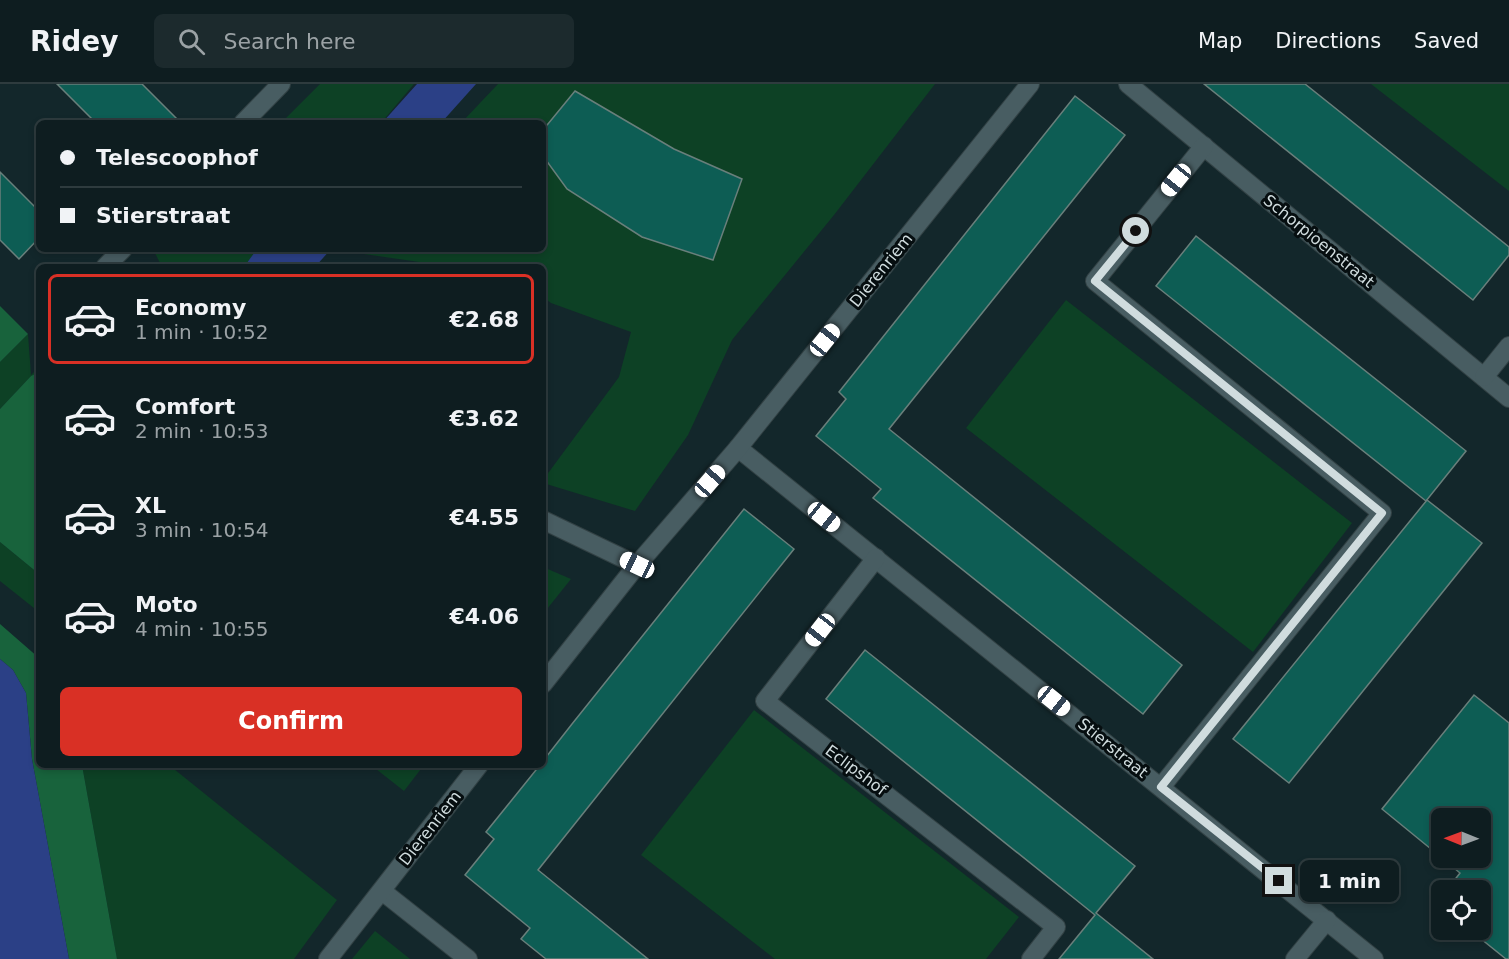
<!DOCTYPE html>
<html lang="en">
<head>
<meta charset="utf-8">
<style>
	:root { --surface:#0e1d20; --page:#1c2a2d; --text:#f1f3f6; --muted:#9ba2a5; --line:#2e3b3e; --accent:#d93025 }
	body { margin:0; font-family:"DejaVu Sans",sans-serif; background:var(--page); color:var(--text); height:100vh; display:flex; flex-direction:column; font-size:22px; white-space:nowrap }
	* { box-sizing:border-box; margin:0 }
	p { font-size:20px; color:var(--muted) }
	.icon { flex:none; width:33px; height:33px; fill:none; stroke:currentColor; stroke-width:2; stroke-linecap:round; stroke-linejoin:round }
	.map { position:relative; flex:1; overflow:hidden }
	.side { position:absolute; left:36px; top:180px; width:510px; height:504px; display:flex; flex-direction:column; background:var(--surface); border-radius:9px; box-shadow:0 3px 9px #0003,0 0 0 2px var(--line) }
	.side>* { flex:none }
	.top-card { position:absolute; left:36px; top:36px; width:510px; height:132px; border-radius:9px; box-shadow:0 3px 9px #0003,0 0 0 2px var(--line); display:grid; align-content:center; height:132px; padding:0 24px; background:var(--surface) }
	.needle { width:39px; rotate:271deg }
	.controls { position:absolute; left:1431px; top:724px; display:grid; gap:12px }
	.controls a { display:grid; place-items:center; width:60px; height:60px; border-radius:9px; background:var(--surface); box-shadow:0 3px 9px #0003,0 0 0 2px var(--line); font-size:30px }
	.end { position:absolute; width:27px; height:27px; margin:-14px; border:8px solid #d0dcde; background:#111; box-shadow:0 0 0 3px #111 }
	.from { border-radius:50% }
	.bubble { position:absolute; height:42px; border-radius:9px; background:var(--surface); box-shadow:0 3px 9px #0003,0 0 0 2px var(--line); font-size:20px; font-weight:700; line-height:42px; text-align:center }
	.car { position:absolute; width:18px; height:36px; margin:-18px -9px; border-radius:8px; box-shadow:0 0 4px 2px #0007; background:linear-gradient(#fff 24%,#345 0 40%,#fff 0 76%,#345 0 86%,#fff 0) }
	.top-card b { display:flex; align-items:center; gap:21px; height:57px; font-size:22px }
	.top-card b+b { border-top:2px solid var(--line) }
	.top-card i { width:15px; height:15px; background:var(--text) }
	ul { padding:10px 0 0; list-style:none }
	li { display:flex; align-items:center; gap:18px; height:90px; margin:0 12px 9px; padding:0 12px; border:3px solid transparent; border-radius:9px }
	li div { flex:1 }
	li b { display:block; font-size:22px }
	li em { font-style:normal; font-weight:700 }
	li.active { border-color:var(--accent) }
	li>.icon { width:54px; height:54px; stroke-width:1.5 }
	.button { display:flex; gap:12px; margin-top:auto; padding:12px 24px }
	.button a { flex:1; height:69px; border-radius:9px; background:var(--accent); color:#fff; font-size:24px; font-weight:700; line-height:69px; text-align:center }
	header { display:flex; align-items:center; gap:36px; box-sizing:border-box; height:84px; padding:0 30px; background:var(--surface); border-bottom:2px solid var(--line) }
	header strong { font-size:28px }
	nav { display:flex; gap:33px; margin-inline-start:auto; font-size:21px }
	.search { width:420px; height:54px; background:var(--page); display:flex; align-items:center; gap:15px; box-sizing:border-box; padding:0 21px; border-radius:9px; color:var(--muted); font-size:22px }
	.map>svg:first-child { display:block }
	.green { fill:#0d4125 }
	.forest { fill:#18633c }
	.water { fill:#2b4086 }
	.building { fill:#0d5d54; stroke:#697f7b; stroke-width:1.5 }
	.lines { fill:none; stroke-linecap:round; stroke-linejoin:round }
	.minor-casing { stroke:#324144; stroke-width:20 }
	.minor { stroke:#485d62; stroke-width:18 }
	.route { stroke:#d0dcde; stroke-width:8 }
	.labels { text-anchor:middle; dominant-baseline:central; stroke-width:6; stroke-linejoin:round; paint-order:stroke }
	.street-label { font-size:16px; fill:#d0dcde; stroke:#060e10 }
</style>
</head>
<body>
<header>
<strong>Ridey</strong>
<div class="search"><svg class="icon" aria-label="search" viewBox="0 0 24 24"><circle cx="10" cy="10" r="6"/><path d="M15 15l6 6"/></svg>Search here</div>
<nav><a>Map</a><a>Directions</a><a>Saved</a></nav>
</header>
<div class="map">
<svg width="1509" height="875" viewBox="0 0 1509 875">
	<rect width="100%" height="100%" fill="#13272b"/>
	<g class="green">
		<path d="M320,0h94l-33,39h-100z"/>
		<path d="M498,0h437l-101,131 -102,125 -44,95 -53,76 -92,-28v-3l76,-103 12,-45 -80,-29 -8,-6v-30h-89l-118,-17 207,-1v-126h-82z"/>
		<path d="M1371,0h138v107z"/>
		<path d="M153,165h105l-14,18h-82z"/>
		<path d="M1066,216l286,223 -99,129 -287,-224z"/>
		<path d="M28,250l3,41 8,-8v5l-8,4 -31,33v-47z"/>
		<path d="M0,458l39,32v38l-39,-31z"/>
		<path d="M543,483l28,12 -28,35z"/>
		<path d="M754,626l265,207 -33,42h-211l-134,-104z"/>
		<path d="M82,681h87l168,135 -43,59h-177z"/>
		<path d="M371,681h53l-20,26z"/>
		<path d="M375,847l35,28h-58z"/>
	</g>
	<g class="forest">
		<path d="M0,222l28,28 -28,28z"/>
		<path d="M39,288v202l-39,-32v-133l31,-33z"/>
		<path d="M0,540l39,34v107h43l35,194h-48l-37,-200 -6,-66 -13,-23 -13,-11z"/>
	</g>
	<g class="water">
		<path d="M417,0h59l-35,39h-59z"/>
		<path d="M257,165h74l-16,18h-71z"/>
		<path d="M0,575l13,11 13,23 6,66 37,200h-69z"/>
	</g>
	<g class="building">
		<path d="M57,0h85l39,39h-85z"/>
		<path d="M1204,0h101l204,163v8l-36,45z"/>
		<path d="M575,7l99,58 68,30 -29,81 -71,-23 -75,-48 -24,-33v-26z"/>
		<path d="M1075,12l50,39 -236,294 293,236 -39,49 -270,-216 8,-9 -65,-53 30,-37 -7,-7z"/>
		<path d="M0,88l39,39v27l-20,21 -19,-19z"/>
		<path d="M1196,152l270,215 -40,50 -270,-215z"/>
		<path d="M1427,416l55,43 -193,240 -56,-44z"/>
		<path d="M744,425l50,40 -256,321 110,89h-102l-25,-20 9,-11 -65,-53 29,-36 -8,-7 54,-67h3v-4l29,-37z"/>
		<path d="M865,566l270,216 -39,47 57,46h-94l36,-44 -269,-216z"/>
		<path d="M1474,611l35,28v236h-3l-36,-29h10v-39h-34l14,-18 -18,-15h38v-39h-38v39l-60,-49z"/>
	</g>
	<g class="lines">
		<defs>
			<g id="minor">
				<path d="M1128,0l381,314"/>
				<path d="M243,39l38,-39"/>
				<path d="M105,183l18,-18"/>
				<path d="M1484,293l25,-31"/>
				<path d="M738,364l636,511"/>
				<path d="M543,436l94,45"/>
				<path d="M876,474l-111,143 291,226 -25,32"/>
				<path d="M543,600l94,-119 101,-117 292,-364"/>
				<path d="M1161,703l221,-274 -287,-232 109,-135"/>
				<path d="M382,807l86,68"/>
				<path d="M328,875l151,-194"/>
				<path d="M1295,875l32,-39"/>
			</g>
		</defs>
		<use href="#minor" class="minor-casing"/>
		<use href="#minor" class="minor"/>
	</g>
	<g class="lines">
		<path class="route" d="M1136,147l-41,50 287,232 -221,274 118,94"/>
	</g>
	<g class="labels">
		<g class="street-label">
			<text transform="translate(1319 157) rotate(39)">Schorpioenstraat</text>
			<text transform="translate(881 186) rotate(-51)">Dierenriem</text>
			<text transform="translate(1113 664) rotate(39)">Stierstraat</text>
			<text transform="translate(856 686) rotate(37)">Eclipshof</text>
			<text transform="translate(430 744) rotate(-52)">Dierenriem</text>
		</g>
	</g>
</svg>
<div class="controls">
<a><svg class="needle" viewBox="-14 -14 28 28"><path d="M0-13l5 13h-10z" fill="#e53935"/><path d="M0 13l5-13h-10z" fill="#9ba2a5"/></svg></a>
<a><svg class="icon" aria-label="locate" viewBox="0 0 24 24"><circle cx="12" cy="12" r="6"/><path d="M12 2v4M12 18v4M2 12h4M18 12h4"/></svg></a>
</div>
<i class="end from" style="left:1136px;top:147px"></i>
<i class="end" style="left:1279px;top:797px"></i>
<div class="bubble" style="left:1300px;top:776px;width:99px">1 min</div>
<i class="car" style="left:1176px;top:96px;rotate:219deg"></i>
<i class="car" style="left:825px;top:256px;rotate:39deg"></i>
<i class="car" style="left:710px;top:397px;rotate:41deg"></i>
<i class="car" style="left:824px;top:433px;rotate:129deg"></i>
<i class="car" style="left:637px;top:481px;rotate:295deg"></i>
<i class="car" style="left:820px;top:546px;rotate:218deg"></i>
<i class="car" style="left:1054px;top:617px;rotate:129deg"></i>
<div class="top-card">
<b><i class="from"></i>Telescoophof</b>
<b><i></i>Stierstraat</b>
</div>
<section class="side">
<ul>
<li class="active"><svg class="icon" aria-label="car" viewBox="0 0 24 24"><path d="M5 17H2v-5l4-1 3-4h7l3 4 3 1v5h-3M9 17h6M6 11h13"/><circle cx="7" cy="17" r="2"/><circle cx="17" cy="17" r="2"/></svg><div><b>Economy</b><p>1 min · 10:52</p></div><em>€2.68</em></li>
<li><svg class="icon" aria-label="car" viewBox="0 0 24 24"><path d="M5 17H2v-5l4-1 3-4h7l3 4 3 1v5h-3M9 17h6M6 11h13"/><circle cx="7" cy="17" r="2"/><circle cx="17" cy="17" r="2"/></svg><div><b>Comfort</b><p>2 min · 10:53</p></div><em>€3.62</em></li>
<li><svg class="icon" aria-label="car" viewBox="0 0 24 24"><path d="M5 17H2v-5l4-1 3-4h7l3 4 3 1v5h-3M9 17h6M6 11h13"/><circle cx="7" cy="17" r="2"/><circle cx="17" cy="17" r="2"/></svg><div><b>XL</b><p>3 min · 10:54</p></div><em>€4.55</em></li>
<li><svg class="icon" aria-label="car" viewBox="0 0 24 24"><path d="M5 17H2v-5l4-1 3-4h7l3 4 3 1v5h-3M9 17h6M6 11h13"/><circle cx="7" cy="17" r="2"/><circle cx="17" cy="17" r="2"/></svg><div><b>Moto</b><p>4 min · 10:55</p></div><em>€4.06</em></li>
</ul>
<div class="button"><a>Confirm</a></div>
</section>
</div>
</body>
</html>
